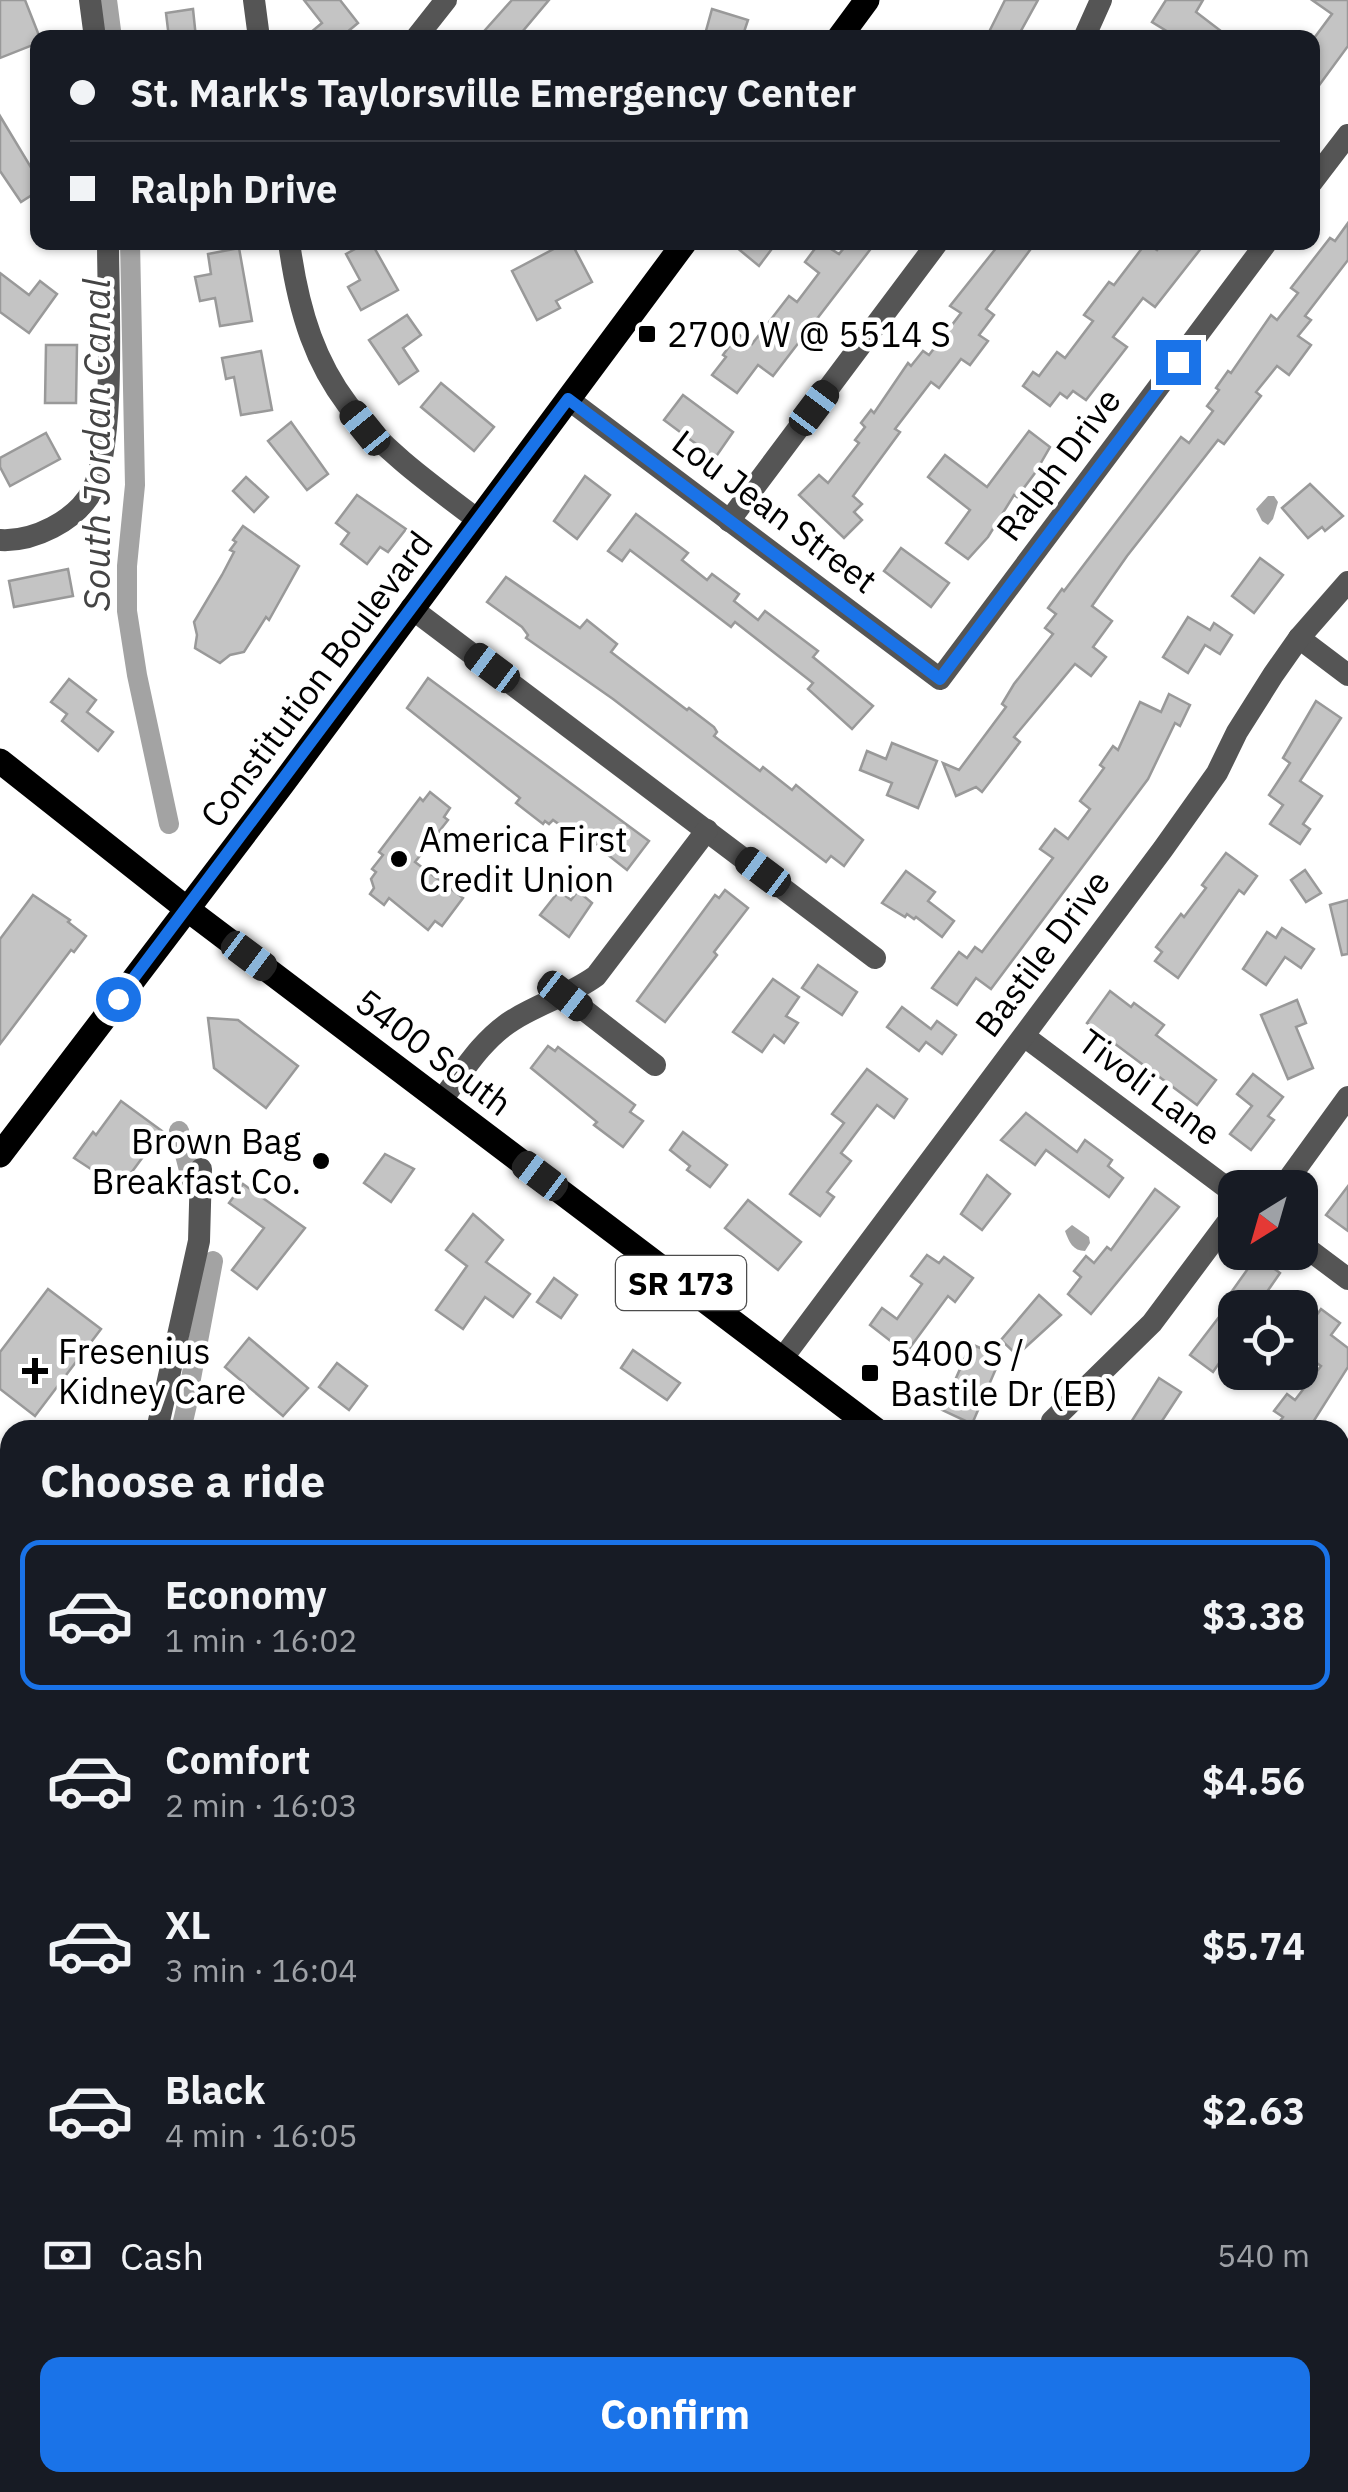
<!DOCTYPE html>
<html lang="en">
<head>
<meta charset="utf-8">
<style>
	:root { --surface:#171b24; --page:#242831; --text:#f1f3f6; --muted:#9ea1a6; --line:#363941; --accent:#1a73e8 }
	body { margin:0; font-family:"IBM Plex Sans",sans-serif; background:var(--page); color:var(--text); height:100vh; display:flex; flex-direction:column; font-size:38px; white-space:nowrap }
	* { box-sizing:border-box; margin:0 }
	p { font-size:32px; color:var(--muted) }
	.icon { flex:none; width:55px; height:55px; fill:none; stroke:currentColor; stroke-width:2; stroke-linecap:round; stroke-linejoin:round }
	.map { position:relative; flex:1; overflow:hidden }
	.side { position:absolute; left:0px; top:1420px; width:1350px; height:1072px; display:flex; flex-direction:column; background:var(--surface); border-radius:30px 30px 0 0; box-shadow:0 2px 8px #0004 }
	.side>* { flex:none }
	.guide { position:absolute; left:30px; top:30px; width:1290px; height:220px; border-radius:20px; box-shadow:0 2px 8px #0004; display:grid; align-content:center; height:220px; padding:0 40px; background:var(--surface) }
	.needle { width:65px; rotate:217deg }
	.controls { position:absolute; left:1218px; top:1170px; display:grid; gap:20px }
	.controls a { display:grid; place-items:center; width:100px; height:100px; border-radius:20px; background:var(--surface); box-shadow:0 2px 8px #0004; font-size:50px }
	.end { position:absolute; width:45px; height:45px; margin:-22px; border:12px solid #1a73e8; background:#fff; box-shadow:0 0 0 5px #fff }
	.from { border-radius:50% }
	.car { position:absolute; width:30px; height:60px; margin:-30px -15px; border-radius:12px; box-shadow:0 0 8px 2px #0007; background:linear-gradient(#222 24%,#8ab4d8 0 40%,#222 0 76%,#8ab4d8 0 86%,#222 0) }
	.guide b { display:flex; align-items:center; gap:35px; height:95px; font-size:38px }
	.guide b+b { border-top:2px solid var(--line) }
	.guide i { width:25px; height:25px; background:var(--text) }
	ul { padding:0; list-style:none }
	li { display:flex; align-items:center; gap:30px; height:150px; margin:0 20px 15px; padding:0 20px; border:5px solid transparent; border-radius:20px }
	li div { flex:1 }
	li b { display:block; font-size:38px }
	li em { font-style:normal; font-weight:700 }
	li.on { border-color:var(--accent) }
	li>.icon { width:90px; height:90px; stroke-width:1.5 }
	h2 { padding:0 40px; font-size:45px; line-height:120px }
	.pay { display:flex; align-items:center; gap:25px; height:110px; padding:0 40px; font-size:38px }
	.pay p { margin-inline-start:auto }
	.cta { display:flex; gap:20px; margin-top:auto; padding:20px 40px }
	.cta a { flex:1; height:115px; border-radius:20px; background:var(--accent); color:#fff; font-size:40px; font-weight:700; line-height:115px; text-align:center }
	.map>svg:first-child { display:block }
	.green { fill:#dcdcdc }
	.water { fill:#a3a3a3 }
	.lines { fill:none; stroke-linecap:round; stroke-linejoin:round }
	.canal { stroke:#a3a3a3; stroke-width:20 }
	.building { fill:#c4c4c4; stroke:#999; stroke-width:2.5 }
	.minor { stroke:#555; stroke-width:22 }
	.major { stroke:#000; stroke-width:25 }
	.route { stroke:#1a73e8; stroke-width:12 }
	.poi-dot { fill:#000; stroke:#fff; stroke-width:4 }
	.labels { text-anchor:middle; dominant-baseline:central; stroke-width:9; stroke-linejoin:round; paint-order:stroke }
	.shield { fill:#fff; stroke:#4c4c4c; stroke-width:2.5 }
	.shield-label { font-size:32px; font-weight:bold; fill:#000 }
	.poi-label { font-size:35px; fill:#000; stroke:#fff; text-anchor:start }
	.street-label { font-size:35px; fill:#000; stroke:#fff }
	.water-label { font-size:38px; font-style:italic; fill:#444; stroke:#fff }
</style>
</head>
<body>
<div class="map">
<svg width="1348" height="2492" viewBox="0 0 1348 2492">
	<rect width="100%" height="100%" fill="#fff"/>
	<path class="green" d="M0,2275l10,3v204l57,1 -1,9h-66z"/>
	<g class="water">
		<path d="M1268,496h6l4,6 -5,17 -5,6 -6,-4 -6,-12z"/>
		<path d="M1072,1225l17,12 1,6 -5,8c-12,0 -16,-9 -20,-20z"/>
	</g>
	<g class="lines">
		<g class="canal">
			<path d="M107,0l5,38"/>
			<path d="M130,242l5,243 -8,81v45l10,64 32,149"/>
			<path d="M179,1131l13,51"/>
			<path d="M190,1384l23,-123"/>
			<path d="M181,1430l7,-30"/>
			<path d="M109,2482v10"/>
		</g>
	</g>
	<g class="building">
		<path d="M0,0h25l13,33v10l-38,15z"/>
		<path d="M304,0h36l18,23 -18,15h-36l18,-15z"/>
		<path d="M512,0h37l-32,38h-39z"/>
		<path d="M1005,0h33l-21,38h-31z"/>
		<path d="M1166,0h37l-7,12 34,26h-52l-26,-16z"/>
		<path d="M1312,0h36v46l-36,49v-54l20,-27z"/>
		<path d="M193,9l3,29h-27l-3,-25z"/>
		<path d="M712,9l36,11 -6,18h-38z"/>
		<path d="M0,116l38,63v12l-17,11 -21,-31z"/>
		<path d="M1348,223v37l-43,56 6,4 -13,16 13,9 -22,30 -12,-9 -21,26 5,4 -37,48 -6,-4 -91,116 -35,50 20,15 -19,26 13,10 -15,19 -16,-12 -61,73 6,5 -38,50 -6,-5 -20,9 -13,-33 16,7 47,-63 -4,-3 12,-20 39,-50 -8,-6 11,-14 -8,-6 14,-19 2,2 117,-154 8,6 24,-32 -6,-5 12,-16 -3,-2 12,-17 3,2 40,-58 6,5 21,-27 -7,-5 39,-50 5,3z"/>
		<path d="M368,242h3l27,48 -37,20 -13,-23 12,-7 -14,-26z"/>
		<path d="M567,242h4l21,40 -36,19 4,7 -23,12 -25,-49z"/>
		<path d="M730,242h47l-18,24z"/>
		<path d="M820,242l19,12 10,-12h27l-103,134 -15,-11 -21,28 -25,-18 14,-18 -3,-2 15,-21 14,10 37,-48 8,6 22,-29 -14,-11z"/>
		<path d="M1001,242h35l-50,67 8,6 -15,20 9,6 -18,24 -9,-6 -22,29 -8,-6 -36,47 5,3 -47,64 9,8 -8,8 8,8 -18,18 -45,-43 20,-20 9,8 31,-40 -4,-3 10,-13 -4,-4 10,-13 3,3 34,-50 3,3 12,-15 6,4 32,-42 -11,-7z"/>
		<path d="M1163,242h43l-51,65 -12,-9 -30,39 14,10 -41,53 -13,-9 -6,7 -7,-5 -10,13 -27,-20 10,-14 6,4 18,-24 8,6 28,-37 -9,-6 25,-33 5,3 32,-42 11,7z"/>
		<path d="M239,248l13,73 -32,5 -5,-28 -15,3 -5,-24 16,-3 -3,-20z"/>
		<path d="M0,273l29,22 11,-14 17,13 -28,39 -29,-21z"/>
		<path d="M407,315l14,20 -18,13 15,23 -19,13 -30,-44z"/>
		<path d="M46,345h31l-1,58h-31z"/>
		<path d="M261,351l11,59 -31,5 -7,-38 -8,2 -4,-21z"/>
		<path d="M441,383l53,44 -20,24 -53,-44z"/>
		<path d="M683,395l50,37 -18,26 -51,-38z"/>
		<path d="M291,422l37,52 -21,16 -39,-49z"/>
		<path d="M1029,431l21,16 -15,26 -18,24 -3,-2 -26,42 -20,22 -22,-16 24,-33 -42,-33 17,-22 42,32z"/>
		<path d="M46,433l14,26 -50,27 -10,-19v-9z"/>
		<path d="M585,476l25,19 -33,44 -23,-18z"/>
		<path d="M246,477l22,20 -14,15 -21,-21z"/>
		<path d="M1310,484l33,32 -18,15 -3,-4 -14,11 -26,-30z"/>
		<path d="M357,495l49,34 -18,23 -8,-5 -13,17 -26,-20 8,-11 -13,-10z"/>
		<path d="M636,514l52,39 -6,7 25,20 5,-6 27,20 -5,7 24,19 7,-9 53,40 -5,6 60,49 -21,23 -44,-40 5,-6 -78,-61 -4,5 -101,-77 -8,11 -14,-10z"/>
		<path d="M243,526l56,40 -30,54 -3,-3 -22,35 -14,3 -10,8 -25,-15 2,-13 -3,-13 28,-47 12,-23 -4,-2 6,-8 -3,-2z"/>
		<path d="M901,548l48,35 -18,24 -47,-36z"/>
		<path d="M1260,558l23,17 -29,38 -22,-17z"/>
		<path d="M68,569l5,27 -59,11 -5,-26z"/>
		<path d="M506,577l74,51 7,-8 30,24 -6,8 76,58 2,-2 25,19 3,5 -3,4 46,35 3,-4 29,23 4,-5 67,55 -19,26 -13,-10 -5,6 -213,-163 -87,-61 2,-3 -6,-8 -35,-25z"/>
		<path d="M1188,617l22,13 4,-7 18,12 -12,19 -15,-9 -17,28 -25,-16z"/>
		<path d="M428,678l221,163 -22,29 -34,-27 -7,1 -33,-24 -4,4 -4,-3 -2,3 -27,-21 4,-5 -113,-90z"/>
		<path d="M69,679l27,21 -9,12 26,20 -15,19 -36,-30 5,-7 -16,-12z"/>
		<path d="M1169,694l21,11 -10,21 -5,-3 -27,56 -157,210 -15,-11 -19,27 -25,-17 27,-36 8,6 8,-11 7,5 71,-94 -13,-9 15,-20 13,10 22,-30 -10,-8 24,-33 -4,-3 13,-19 5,4 22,-48 21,10z"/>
		<path d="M1316,701l25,17 -41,63 22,15 -19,28 7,5 -10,15 -30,-20 13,-19 -14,-10 21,-32 -7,-5z"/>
		<path d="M892,743l45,18 -19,47 -31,-13 5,-12 -32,-13 7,-19 19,8z"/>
		<path d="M430,792l20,16 -6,9 4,3 -33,42 48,36 -21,28 -7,-5 -7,9 -39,-32 -5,7 -14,-11 4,-6 -3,-9 5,-7 -4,-3 11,-14 -4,-3 41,-54 3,3z"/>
		<path d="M1226,853l31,23 -13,18 -5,-4 -61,88 -23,-17 7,-9 -6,-5 25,-33 3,3 22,-29 -4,-3z"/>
		<path d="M1305,870l16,23 -15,9 -15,-22z"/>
		<path d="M906,871l29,21 -7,9 26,20 -12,16 -26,-20 -2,2 -7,-5 -2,3 -23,-14z"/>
		<path d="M725,890l23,18 -34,44 3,3 -52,67 -28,-21 78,-106 4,3z"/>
		<path d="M559,891l12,9 7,-9 14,12 -23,34 -29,-22z"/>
		<path d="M33,895l37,25 -2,2 18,14 -12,16 -3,-2 -71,94v-105z"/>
		<path d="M1348,900v54l-6,1 -12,-50z"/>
		<path d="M1282,928l32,21 -13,19 -16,-11 -19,28 -23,-16 24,-37 9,6z"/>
		<path d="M818,965l39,27 -15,23 -40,-27z"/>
		<path d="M773,979l26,18 -13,19 12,7 -14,20 -10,-8 -12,17 -29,-20z"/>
		<path d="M1110,991l21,16 3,-4 30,22 -8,10 60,45 -19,25 -110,-82z"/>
		<path d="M1297,1000l9,23 -10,4 17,41 -25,11 -27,-64z"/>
		<path d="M902,1007l29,22 6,-8 19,14 -14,19 -16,-12 -7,9 -32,-24z"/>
		<path d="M208,1018l30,2 60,46 -32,42 -52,-40z"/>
		<path d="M548,1046l7,5 3,-4 77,58 -5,7 13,9 -20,26 -29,-22 3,-3 -66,-54z"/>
		<path d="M867,1069l40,30 -13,19 -17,-13 -36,48 10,8 -24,31 7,5 -14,19 -30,-22 54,-71 -12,-9z"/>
		<path d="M1253,1074l30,23 -15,19 6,4 -23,30 -21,-16 22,-28 -15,-12z"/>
		<path d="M121,1101l41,30 -42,57 -46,-30 19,-26 3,3z"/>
		<path d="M1026,1113l51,39 8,-12 27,20 -4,6 15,12 -14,19 -63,-47 -11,15 -34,-25z"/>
		<path d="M683,1132l44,33 -17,22 -23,-17 3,-4 -20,-16z"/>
		<path d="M385,1154l29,15 -23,33 -27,-19z"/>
		<path d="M987,1175l23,19 -28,36 -21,-16z"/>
		<path d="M243,1184l62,44 -48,61 -25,-19 32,-42 -35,-25z"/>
		<path d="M1348,1186v45l-22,-16z"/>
		<path d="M1155,1189l24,18 -88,107 -23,-20 13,-17 -7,-6 12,-15 8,7 13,-16 4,3z"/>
		<path d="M748,1200l53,42 -23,28 -53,-42z"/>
		<path d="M473,1214l30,26 -17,22 44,32 -17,23 -28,-20 -22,32 -27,-19 31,-44 -21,-16z"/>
		<path d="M927,1255l12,8 5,-6 29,21 -18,24 -7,-6 -42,57 -36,-28 12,-17 15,11 25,-35 -11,-8z"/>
		<path d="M1257,1256l23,17 -18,26 11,9h-38v32l-22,32 -23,-17 39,-51 -4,-3z"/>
		<path d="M554,1278l23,17 -16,23 -24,-16z"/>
		<path d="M48,1289l53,40 -66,87 -35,-27v-37z"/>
		<path d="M1039,1295l22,20 -44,40 -16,-15z"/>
		<path d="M1321,1309l19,14 -9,12 17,13v19l-40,63h-35l10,-13 -9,-6 13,-17 8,6 26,-34 -17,-12 7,-8 -11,-8z"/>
		<path d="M249,1338l59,50 -25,28 -58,-49z"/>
		<path d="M971,1344l30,13 -29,67 -30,-14z"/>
		<path d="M633,1350l47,33 -13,17 -46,-32z"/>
		<path d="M337,1363l30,23 -18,24 -30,-23z"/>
		<path d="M1159,1378l22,14 -25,38h-30z"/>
	</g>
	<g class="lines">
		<g class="minor">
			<path d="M90,0l5,38"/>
			<path d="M254,0l5,38"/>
			<path d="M416,38l30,-38"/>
			<path d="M1084,38l17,-38"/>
			<path d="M1312,182l36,-47"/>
			<path d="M289,242c20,150 74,192 189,278"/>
			<path d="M568,399l372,280 327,-437"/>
			<path d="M729,521l209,-279"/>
			<path d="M0,540c33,2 76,-19 92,-49 24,-47 16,-191 16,-249"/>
			<path d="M411,608l464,350"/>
			<path d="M1299,638l49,37"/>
			<path d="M565,995l90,70"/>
			<path d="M1024,1036l211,158"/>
			<path d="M441,1101c21,-28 41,-62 72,-81 27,-17 57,-25 83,-44l111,-146"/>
			<path d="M1282,1188l66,-91"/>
			<path d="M1300,1243l48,36"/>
			<path d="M782,1359l381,-510 54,-76 20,-41 36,-57 26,-37 49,-56"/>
			<path d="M1052,1421l100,-98 83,-111"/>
			<path d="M157,1430l42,-189 2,-72"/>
			<path d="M1340,1471l8,-11"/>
			<path d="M1340,1880l8,-11"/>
			<path d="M0,2255l10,5"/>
			<path d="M1340,2323l8,-11"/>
			<path d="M1340,2424l8,6"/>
			<path d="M619,2482l2,10"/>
			<path d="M1038,2482l13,10"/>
			<path d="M80,2492v-10"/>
			<path d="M927,2492l7,-10"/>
			<path d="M1213,2492l7,-10"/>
		</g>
		<g class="major">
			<path d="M839,38l28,-38"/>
			<path d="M0,761l187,148 689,521"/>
			<path d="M0,1155l281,-369 404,-544"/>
			<path d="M1340,1779l8,6"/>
		</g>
	</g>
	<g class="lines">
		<path class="route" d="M118,999l450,-600 372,280 238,-317"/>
	</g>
	<g class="poi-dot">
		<rect x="637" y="324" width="20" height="20" rx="5"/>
		<circle cx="399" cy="859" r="10"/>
		<circle cx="321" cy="1161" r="10"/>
		<path d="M30 1356h10v10h10v10h-10v10h-10v-10h-10v-10h10z"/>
		<rect x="860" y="1363" width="20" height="20" rx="5"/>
	</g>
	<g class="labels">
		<rect class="shield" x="616" y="1256" width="130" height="54" rx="8"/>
		<g class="shield-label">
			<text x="681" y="1283">SR 173</text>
		</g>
		<g class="poi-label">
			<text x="667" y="334">2700 W @ 5514 S</text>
			<text x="419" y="839">America First<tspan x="419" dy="40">Credit Union</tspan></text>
			<text x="301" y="1141" text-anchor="end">Brown Bag<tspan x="301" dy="40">Breakfast Co.</tspan></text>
			<text x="58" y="1351">Fresenius<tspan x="58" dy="40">Kidney Care</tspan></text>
			<text x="890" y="1353">5400 S /<tspan x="890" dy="40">Bastile Dr (EB)</tspan></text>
		</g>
		<g class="street-label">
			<text transform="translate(1058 464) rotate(-53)">Ralph Drive</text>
			<text transform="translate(775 511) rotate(37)">Lou Jean Street</text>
			<text transform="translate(316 679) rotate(-53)">Constitution Boulevard</text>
			<text transform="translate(1042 953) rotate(-53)">Bastile Drive</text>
			<text transform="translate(434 1052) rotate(37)">5400 South</text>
			<text transform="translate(1150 1087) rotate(37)">Tivoli Lane</text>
		</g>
		<g class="water-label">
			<text transform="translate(95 445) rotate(-90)">South Jordan Canal</text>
		</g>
	</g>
</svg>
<div class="controls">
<a><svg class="needle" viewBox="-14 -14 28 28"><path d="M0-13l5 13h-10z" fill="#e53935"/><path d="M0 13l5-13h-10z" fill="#9ea1a6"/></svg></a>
<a><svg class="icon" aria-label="locate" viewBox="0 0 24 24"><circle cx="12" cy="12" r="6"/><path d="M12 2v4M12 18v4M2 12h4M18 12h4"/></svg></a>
</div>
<i class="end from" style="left:118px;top:999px"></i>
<i class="end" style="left:1178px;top:362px"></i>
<i class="car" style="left:814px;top:408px;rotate:37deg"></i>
<i class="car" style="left:365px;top:428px;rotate:321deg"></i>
<i class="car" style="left:492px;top:668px;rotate:307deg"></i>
<i class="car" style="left:763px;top:872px;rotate:307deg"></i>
<i class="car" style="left:249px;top:956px;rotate:127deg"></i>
<i class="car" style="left:565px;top:996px;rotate:128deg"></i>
<i class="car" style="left:540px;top:1176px;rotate:307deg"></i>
<div class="guide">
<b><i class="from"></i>St. Mark's Taylorsville Emergency Center</b>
<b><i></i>Ralph Drive</b>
</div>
<section class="side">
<h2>Choose a ride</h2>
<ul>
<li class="on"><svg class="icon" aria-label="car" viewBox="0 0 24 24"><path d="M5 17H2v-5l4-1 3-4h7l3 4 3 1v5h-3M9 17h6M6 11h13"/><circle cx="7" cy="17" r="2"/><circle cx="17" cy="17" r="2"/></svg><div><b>Economy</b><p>1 min · 16:02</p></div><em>$3.38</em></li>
<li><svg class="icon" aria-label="car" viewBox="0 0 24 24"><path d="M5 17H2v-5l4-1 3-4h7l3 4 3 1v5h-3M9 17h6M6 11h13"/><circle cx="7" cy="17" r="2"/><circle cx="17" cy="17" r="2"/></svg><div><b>Comfort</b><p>2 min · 16:03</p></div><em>$4.56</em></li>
<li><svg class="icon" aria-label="car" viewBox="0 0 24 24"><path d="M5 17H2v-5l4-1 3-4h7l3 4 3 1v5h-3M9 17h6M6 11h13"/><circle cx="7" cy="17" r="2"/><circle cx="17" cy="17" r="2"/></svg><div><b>XL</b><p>3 min · 16:04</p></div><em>$5.74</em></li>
<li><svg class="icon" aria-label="car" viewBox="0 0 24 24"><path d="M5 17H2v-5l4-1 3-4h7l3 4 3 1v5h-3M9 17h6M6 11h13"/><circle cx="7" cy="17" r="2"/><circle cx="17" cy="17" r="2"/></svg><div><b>Black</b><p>4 min · 16:05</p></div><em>$2.63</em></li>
</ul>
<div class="pay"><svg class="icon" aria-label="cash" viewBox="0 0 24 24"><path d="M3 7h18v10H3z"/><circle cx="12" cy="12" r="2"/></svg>Cash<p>540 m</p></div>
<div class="cta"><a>Confirm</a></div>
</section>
</div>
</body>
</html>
